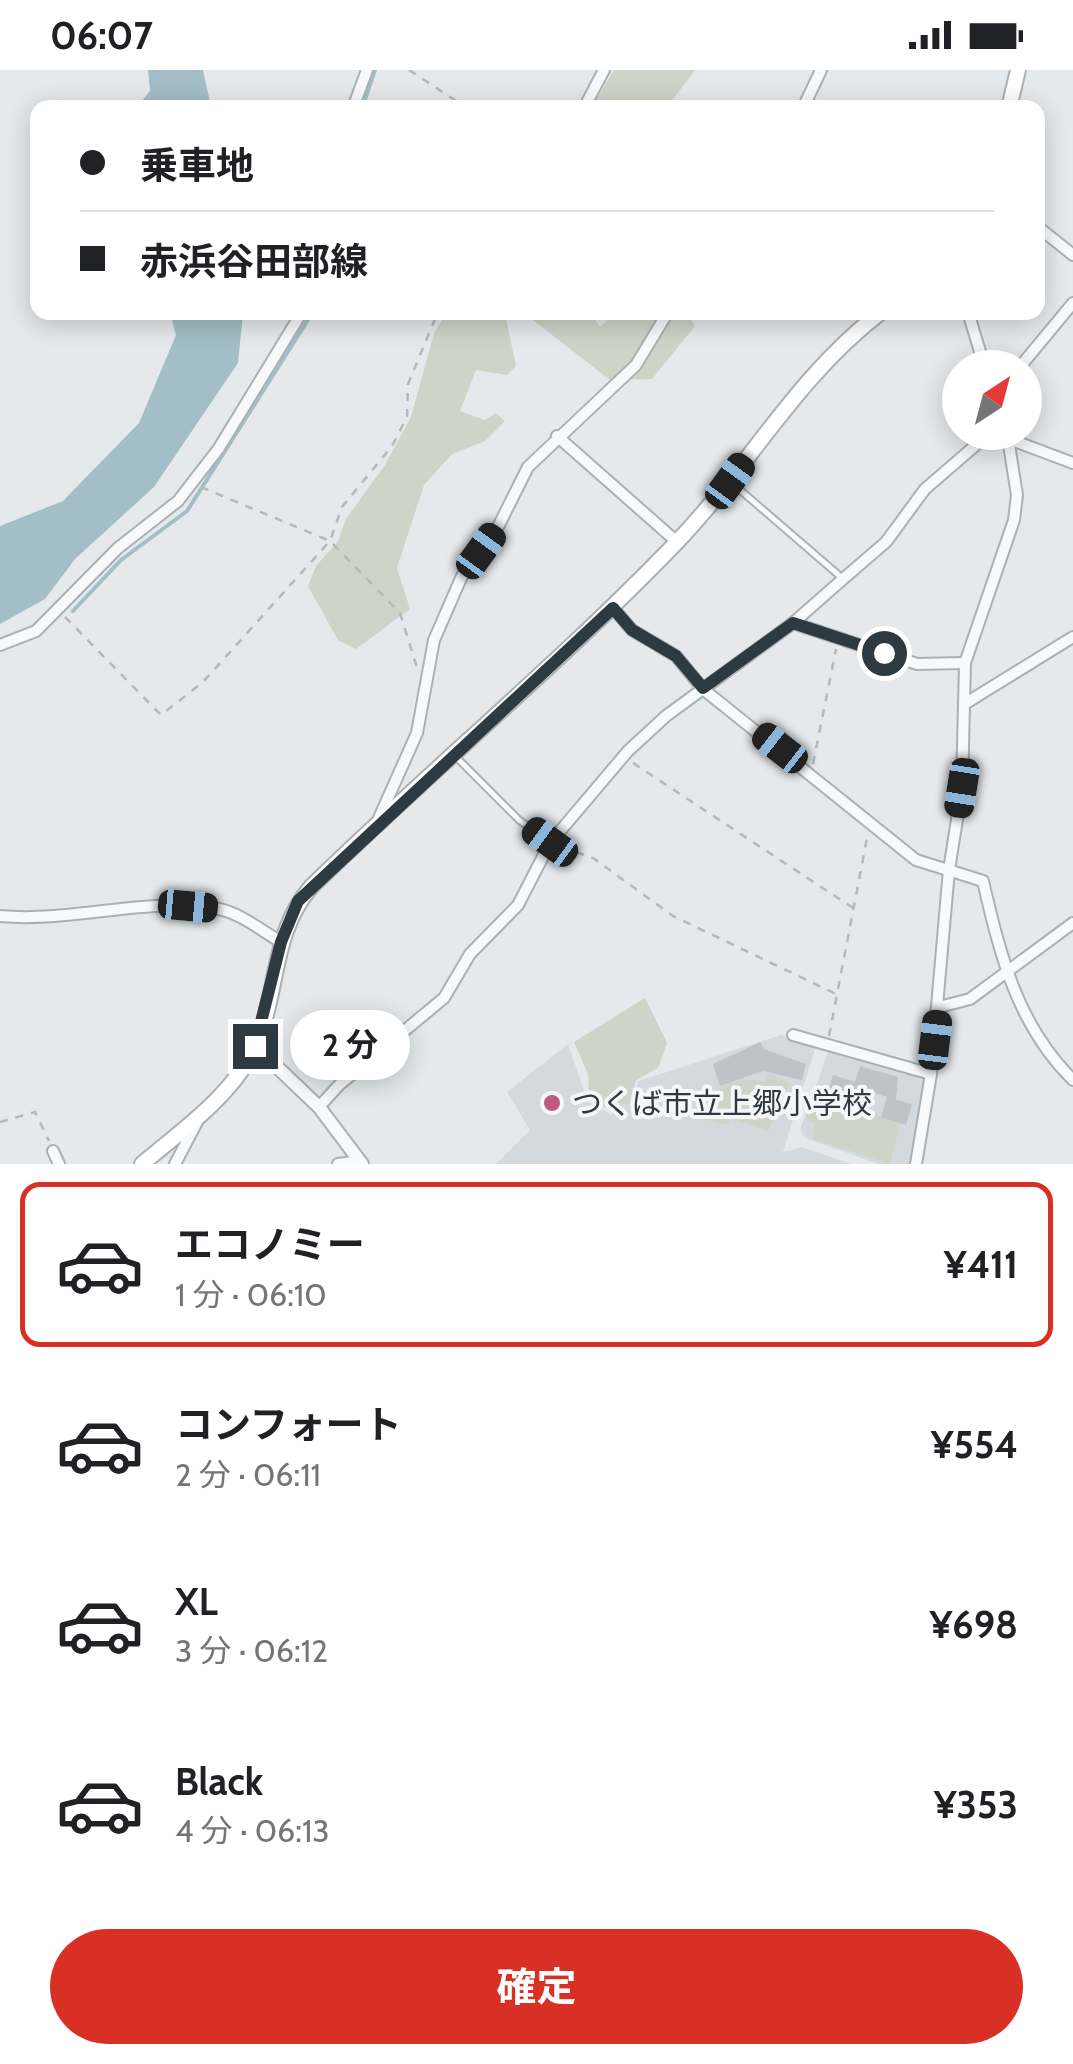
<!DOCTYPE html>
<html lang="ja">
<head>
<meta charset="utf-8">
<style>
	:root { --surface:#fff; --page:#f6f6f6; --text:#202124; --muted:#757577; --line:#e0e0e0; --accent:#d93025 }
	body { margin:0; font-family:Cabin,"Noto Sans JP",sans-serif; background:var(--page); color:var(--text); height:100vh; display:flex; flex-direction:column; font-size:38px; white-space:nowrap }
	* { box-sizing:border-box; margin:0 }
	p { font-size:32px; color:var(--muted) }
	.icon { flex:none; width:55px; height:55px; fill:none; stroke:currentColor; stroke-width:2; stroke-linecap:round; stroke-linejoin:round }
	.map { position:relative; height:1094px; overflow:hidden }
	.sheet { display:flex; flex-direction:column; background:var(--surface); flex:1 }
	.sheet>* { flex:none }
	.hud { position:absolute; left:30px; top:30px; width:1015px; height:220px; border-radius:20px; box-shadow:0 5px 25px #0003; display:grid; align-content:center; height:220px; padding:0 50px; background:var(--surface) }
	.needle { width:65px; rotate:36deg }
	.tools { position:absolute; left:942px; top:280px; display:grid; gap:20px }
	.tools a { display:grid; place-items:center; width:100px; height:100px; border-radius:50%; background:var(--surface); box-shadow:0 5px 25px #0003; font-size:50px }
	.end { position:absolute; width:45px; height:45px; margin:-22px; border:12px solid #2e3a42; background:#fff; box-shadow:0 0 0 5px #fff }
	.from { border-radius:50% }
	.bubble { position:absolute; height:70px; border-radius:35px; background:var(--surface); box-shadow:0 5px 25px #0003; font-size:32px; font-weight:700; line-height:70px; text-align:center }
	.car { position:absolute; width:30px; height:60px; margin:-30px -15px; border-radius:12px; box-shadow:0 0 8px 2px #0007; background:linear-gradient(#222 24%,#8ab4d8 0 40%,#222 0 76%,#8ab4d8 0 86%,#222 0) }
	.hud b { display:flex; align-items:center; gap:35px; height:95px; font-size:38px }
	.hud b+b { border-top:2px solid var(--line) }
	.hud i { width:25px; height:25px; background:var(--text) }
	ul { padding:18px 0 0; list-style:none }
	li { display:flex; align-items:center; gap:30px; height:165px; margin:0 20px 15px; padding:0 30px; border:5px solid transparent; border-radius:20px }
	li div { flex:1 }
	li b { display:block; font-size:38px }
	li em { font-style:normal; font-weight:700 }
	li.selected { border-color:var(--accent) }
	li>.icon { width:90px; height:90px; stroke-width:1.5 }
	.action { display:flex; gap:20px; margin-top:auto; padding:20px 50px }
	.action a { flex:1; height:115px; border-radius:60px; background:var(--accent); color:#fff; font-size:40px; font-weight:700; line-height:115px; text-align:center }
	.status { display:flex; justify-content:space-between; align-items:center; height:70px; padding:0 50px; background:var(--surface); direction:ltr }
	.status svg { height:28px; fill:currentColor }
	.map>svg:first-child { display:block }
	.built { fill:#d3d9dd }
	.green { fill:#ced4c7 }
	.water { fill:#a4bec7 }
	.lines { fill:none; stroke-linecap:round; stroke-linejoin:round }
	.stream { stroke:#a4bec7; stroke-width:4 }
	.building { fill:#bdc3c7 }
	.service-casing { stroke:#aab1b5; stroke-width:9 }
	.minor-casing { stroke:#aab1b5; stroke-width:14 }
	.tertiary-casing { stroke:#aab1b5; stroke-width:16 }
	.secondary-casing { stroke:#aab1b5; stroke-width:18 }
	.path { stroke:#b3b8bb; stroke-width:2.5; stroke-dasharray:8 8; stroke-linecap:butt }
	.service { stroke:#f7f9fa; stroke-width:5 }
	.minor { stroke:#f7f9fa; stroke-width:10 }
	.tertiary { stroke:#f7f9fa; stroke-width:12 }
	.secondary { stroke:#fff; stroke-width:14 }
	.route { stroke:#2e3a42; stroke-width:12 }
	.poi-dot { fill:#c15983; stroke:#f4f7f8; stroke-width:4 }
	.labels { text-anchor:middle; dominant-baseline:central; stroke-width:8; stroke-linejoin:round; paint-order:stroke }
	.poi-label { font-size:30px; fill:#2e3a42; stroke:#f4f7f8; text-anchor:start }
</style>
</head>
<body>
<div class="status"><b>06:07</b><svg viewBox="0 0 49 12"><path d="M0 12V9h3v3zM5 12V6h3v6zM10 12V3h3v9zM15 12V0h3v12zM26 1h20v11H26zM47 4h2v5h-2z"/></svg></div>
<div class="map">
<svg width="1073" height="1094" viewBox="0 0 1073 1094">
	<rect width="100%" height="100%" fill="#e5e9eb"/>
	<g class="built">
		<path d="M781,965l35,11 -33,106 19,-5 49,17h-355l34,-34 -23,-38 61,-48 20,58 24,13 5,-13 21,5v-8l-7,-2 8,-16z"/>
		<path d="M829,980l91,26 4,5 -12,83h-33l-74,-26 -5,-8z"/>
	</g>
	<g class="green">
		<path d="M614,0h81l-28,37h-75z"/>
		<path d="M446,243h145l9,14 15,-14h73l7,13 -43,53 -42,1 -86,-67 -18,6 10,47 -9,9 -31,-5 -16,41 25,9 11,-7 9,8 -20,20 -33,13 -28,31 -27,83 13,41 -54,40 -18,-9 -30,-54 8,-20 22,-25 8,-22 39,-54 26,-48 23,-84z"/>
		<path d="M645,928l22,45 -9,25 -22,12 -7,25 -12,-3 -3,8 -14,-4 -11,-12 -1,-20 -14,-32z"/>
		<path d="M769,1004l21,9 -22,48 -37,-12 -4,6 -36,-9c12,-25 48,-43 74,-34z"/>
		<path d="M814,1020l86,34 -10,40 -77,-25 2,-15 -10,-4z"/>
	</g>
	<g class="water">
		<path d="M148,0h55l8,37h-74l13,-16z"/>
		<path d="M170,243h73l-5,50 -84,124 -79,72 -30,40 -45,25v-98l63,-25 76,-78 37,-88z"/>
	</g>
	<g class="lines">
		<g class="stream">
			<path d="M362,38l13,-38"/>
			<path d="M73,541l48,-51 66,-49 126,-199"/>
		</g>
	</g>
	<g class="building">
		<path d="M760,972l4,7 42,15 -4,16 -39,-9 -43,15 -7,-22z"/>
		<path d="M860,996l38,11 -2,23 16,4 -6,21 -25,-8 6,-20 -28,-9 -5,16 -27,-9 6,-20 22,7z"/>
	</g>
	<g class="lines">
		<defs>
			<g id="service">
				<path d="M732,413l109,94"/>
				<path d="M455,686l64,64 29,21"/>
			</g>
			<g id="minor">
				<path d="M353,38l14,-38"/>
				<path d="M584,38l20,-38"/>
				<path d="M803,38l18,-38"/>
				<path d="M1038,157l35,28"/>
				<path d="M968,242l17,56"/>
				<path d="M1019,298l54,-65"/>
				<path d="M557,366l120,106"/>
				<path d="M1009,369l64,24"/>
				<path d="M613,538l19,22 44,26 27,33 213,171 67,21c17,73 34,144 90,199"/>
				<path d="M793,553l124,41 48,-1"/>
				<path d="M0,575l36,-14 82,-83 60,-47 41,-53 83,-136"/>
				<path d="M966,633l107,-66"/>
				<path d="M379,748l38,-85 17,-93 28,-64 37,-51 29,-58 108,-102 32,-53"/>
				<path d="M0,846c72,7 147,-20 219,-7 21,4 43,22 62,33"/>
				<path d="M939,937l31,-8 103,-76"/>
				<path d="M793,965l138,39"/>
				<path d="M319,1037l20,-22 105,-87 26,-44 48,-49 32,-62 78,-92 38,-35 127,-93 50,-44 43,-37 39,-53 66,-57"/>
				<path d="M53,1081l6,13"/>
				<path d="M175,1094l22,-42"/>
				<path d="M338,1094l22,-3"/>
				<path d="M916,1094l15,-90 18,-204 13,-82 3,-125 49,-143 3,-25 -10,-63"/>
			</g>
			<path id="tertiary" d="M255,976l64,61 43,57"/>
			<g id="secondary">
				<path d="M1009,38l9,-38"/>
				<path d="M142,1094c39,-33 91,-69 113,-117 24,-54 16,-114 56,-160 120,-117 248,-223 364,-343 74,-77 120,-166 206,-232"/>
			</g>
		</defs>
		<use href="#service" class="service-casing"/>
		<use href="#minor" class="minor-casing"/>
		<use href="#tertiary" class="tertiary-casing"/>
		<use href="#secondary" class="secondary-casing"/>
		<g class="path">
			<path d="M409,0l58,38"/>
			<path d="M201,417l129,54 70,72 18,58"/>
			<path d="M65,547l96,98 42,-33 127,-141 12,-34 50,-61 15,-29 1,-33 30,-72"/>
			<path d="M633,693l220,145"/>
			<path d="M813,694l23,-115"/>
			<path d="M561,777l32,11 80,58 165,79"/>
			<path d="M829,966l39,-203"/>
			<path d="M0,1052l35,-10 14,29"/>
		</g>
		<use href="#service" class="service"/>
		<use href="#minor" class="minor"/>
		<use href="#tertiary" class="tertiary"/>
		<use href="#secondary" class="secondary"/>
	</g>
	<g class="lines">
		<path class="route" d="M255,976l26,-104 17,-41 315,-293 19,22 44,26 27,32 90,-65 91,30"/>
	</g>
	<circle class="poi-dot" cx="552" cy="1033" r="10"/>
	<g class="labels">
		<g class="poi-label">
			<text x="572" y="1033">つくば市立上郷小学校</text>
		</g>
	</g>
</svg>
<div class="tools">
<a><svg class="needle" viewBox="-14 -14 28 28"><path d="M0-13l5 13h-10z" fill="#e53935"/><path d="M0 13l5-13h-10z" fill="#757577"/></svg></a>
</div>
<i class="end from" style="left:884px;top:583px"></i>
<i class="end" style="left:255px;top:976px"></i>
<div class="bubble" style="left:290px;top:940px;width:120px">2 分</div>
<i class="car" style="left:730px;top:411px;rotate:36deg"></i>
<i class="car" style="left:481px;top:481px;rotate:36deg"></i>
<i class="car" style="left:780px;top:678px;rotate:308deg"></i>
<i class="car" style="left:962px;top:718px;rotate:189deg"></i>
<i class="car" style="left:550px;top:772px;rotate:306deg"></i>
<i class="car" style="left:188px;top:836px;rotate:95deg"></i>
<i class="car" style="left:935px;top:970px;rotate:7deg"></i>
<div class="hud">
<b><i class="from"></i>乗車地</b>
<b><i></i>赤浜谷田部線</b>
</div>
</div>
<section class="sheet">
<ul>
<li class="selected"><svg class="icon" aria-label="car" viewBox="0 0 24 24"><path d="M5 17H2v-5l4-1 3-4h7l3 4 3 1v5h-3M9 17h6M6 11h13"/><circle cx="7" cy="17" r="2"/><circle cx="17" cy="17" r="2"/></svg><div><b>エコノミー</b><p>1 分 · 06:10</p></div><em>¥411</em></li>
<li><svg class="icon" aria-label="car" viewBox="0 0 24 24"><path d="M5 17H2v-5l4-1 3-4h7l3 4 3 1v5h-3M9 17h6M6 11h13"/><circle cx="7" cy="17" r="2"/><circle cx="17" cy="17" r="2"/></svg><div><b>コンフォート</b><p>2 分 · 06:11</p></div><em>¥554</em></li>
<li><svg class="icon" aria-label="car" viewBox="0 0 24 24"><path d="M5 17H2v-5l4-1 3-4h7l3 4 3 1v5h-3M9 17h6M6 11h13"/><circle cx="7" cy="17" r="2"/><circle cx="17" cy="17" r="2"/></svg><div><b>XL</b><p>3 分 · 06:12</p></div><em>¥698</em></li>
<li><svg class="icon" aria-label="car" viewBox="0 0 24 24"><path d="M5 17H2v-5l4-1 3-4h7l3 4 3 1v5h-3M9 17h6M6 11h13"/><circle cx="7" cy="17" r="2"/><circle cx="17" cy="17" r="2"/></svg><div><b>Black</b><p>4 分 · 06:13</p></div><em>¥353</em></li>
</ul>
<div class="action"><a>確定</a></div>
</section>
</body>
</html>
